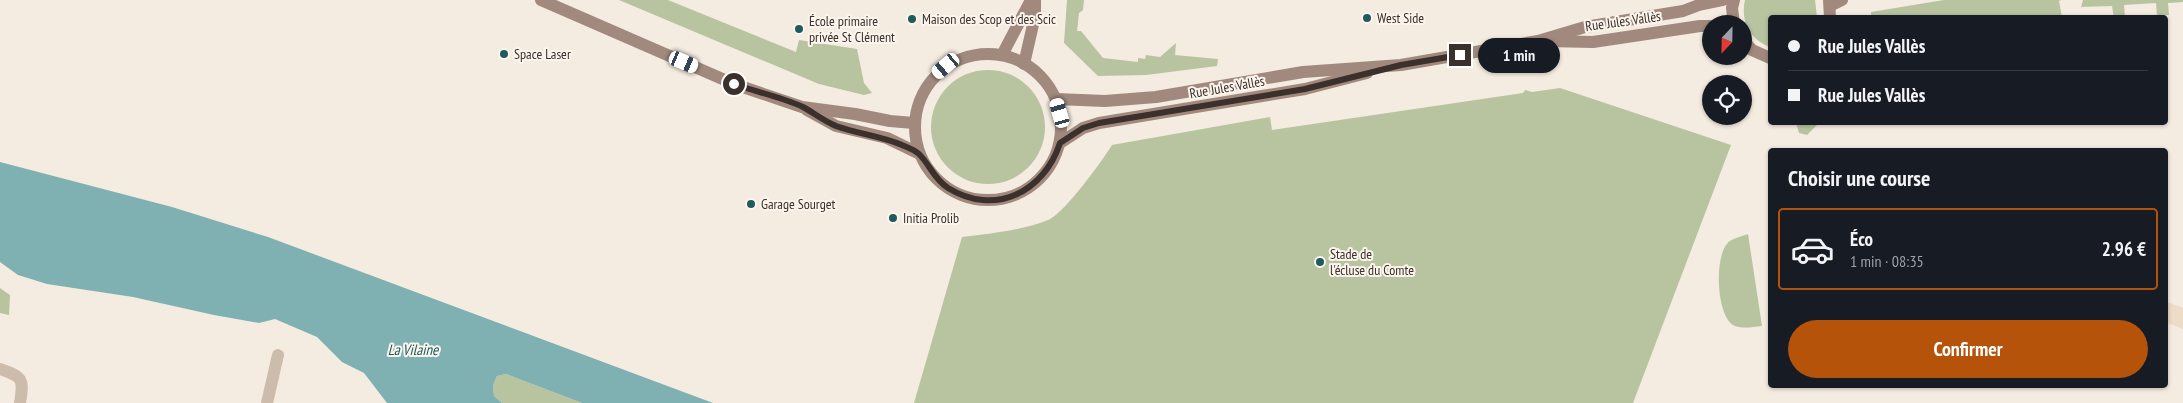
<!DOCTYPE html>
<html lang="fr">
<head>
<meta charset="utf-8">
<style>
	:root { --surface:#171b24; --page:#20242c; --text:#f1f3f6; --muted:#9ea1a6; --line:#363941; --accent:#b45309 }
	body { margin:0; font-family:"PT Sans Narrow",sans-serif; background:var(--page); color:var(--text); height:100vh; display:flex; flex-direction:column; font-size:19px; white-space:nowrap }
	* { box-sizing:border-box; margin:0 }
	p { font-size:16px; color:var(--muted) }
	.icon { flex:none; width:28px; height:28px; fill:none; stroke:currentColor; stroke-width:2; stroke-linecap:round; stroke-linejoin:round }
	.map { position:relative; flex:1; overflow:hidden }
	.details { position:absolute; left:1768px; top:148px; width:400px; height:240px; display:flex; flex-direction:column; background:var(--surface); border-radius:5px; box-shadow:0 1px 4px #0004 }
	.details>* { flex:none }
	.top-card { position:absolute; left:1768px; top:15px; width:400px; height:110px; border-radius:5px; box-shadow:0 1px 4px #0004; display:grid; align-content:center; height:110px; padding:0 20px; background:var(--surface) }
	.needle { width:32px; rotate:202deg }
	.buttons { position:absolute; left:1702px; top:15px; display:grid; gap:10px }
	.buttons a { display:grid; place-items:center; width:50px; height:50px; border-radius:50%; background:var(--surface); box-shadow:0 1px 4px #0004; font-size:25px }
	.end { position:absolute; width:22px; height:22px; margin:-11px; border:6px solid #3b302b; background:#fff; box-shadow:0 0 0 2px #fff }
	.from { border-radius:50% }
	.bubble { position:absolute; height:35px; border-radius:18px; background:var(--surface); box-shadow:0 1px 4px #0004; font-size:16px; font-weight:700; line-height:35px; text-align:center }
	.car { position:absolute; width:15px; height:30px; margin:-15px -8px; border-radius:6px; box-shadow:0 0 4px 1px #0007; background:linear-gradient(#fff 24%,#345 0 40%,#fff 0 76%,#345 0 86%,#fff 0) }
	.top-card b { display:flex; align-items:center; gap:18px; height:48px; font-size:19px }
	.top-card b+b { border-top:1px solid var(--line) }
	.top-card i { width:12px; height:12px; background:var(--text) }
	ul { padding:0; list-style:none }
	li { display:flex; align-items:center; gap:15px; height:82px; margin:0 10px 8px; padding:0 10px; border:2px solid transparent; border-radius:5px }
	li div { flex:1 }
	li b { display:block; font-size:19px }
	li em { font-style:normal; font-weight:700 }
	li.selected { border-color:var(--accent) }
	li>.icon { width:45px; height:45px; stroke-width:1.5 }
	h2 { padding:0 20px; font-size:22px; line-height:60px }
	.action { display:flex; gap:10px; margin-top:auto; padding:10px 20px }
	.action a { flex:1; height:58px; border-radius:30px; background:var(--accent); color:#fff; font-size:20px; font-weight:700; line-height:58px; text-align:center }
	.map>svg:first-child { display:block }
	.green { fill:#b8c4a0 }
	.plaza { fill:#ecdcc8 }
	.water { fill:#7fb0b2 }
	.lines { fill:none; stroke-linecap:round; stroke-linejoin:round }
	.minor { stroke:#cdbbac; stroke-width:12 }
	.secondary { stroke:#a18a7d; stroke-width:12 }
	.route { stroke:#3b302b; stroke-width:6 }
	.poi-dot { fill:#1f5a5e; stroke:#fbf5ee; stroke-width:2 }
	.labels { text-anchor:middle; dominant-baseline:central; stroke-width:4; stroke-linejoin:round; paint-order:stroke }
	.poi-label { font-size:14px; fill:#3b302b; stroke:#fbf5ee; text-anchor:start }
	.street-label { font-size:14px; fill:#3b302b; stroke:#fbf5ee }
	.water-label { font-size:15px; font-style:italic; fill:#1f5a5e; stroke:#fbf5ee }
</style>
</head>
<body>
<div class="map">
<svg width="2183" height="403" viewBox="0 0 2183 403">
	<rect width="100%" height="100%" fill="#f4ebe1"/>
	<g class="green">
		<path d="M619,0h49l128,52 3,-12 58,9 7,34 8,10 -8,2 -45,-11z"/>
		<path d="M1067,0h17l-1,10 -4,3 -2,18h4l22,27 35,4v-4l7,1 1,-4 14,2 16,-14 -1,12 43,4 -1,7 -71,9 -48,1 -34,-33z"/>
		<path d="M1745,0h70l2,17 -47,1v29c-20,-7 -30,-27 -25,-47z"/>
		<path d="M1944,0h117l-2,1 3,16h-191v-5z"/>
		<path d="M2083,0h100v2l-15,1 1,12 -12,1 -1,-13 -32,2 1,12 -11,1 -2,-12 -31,1z"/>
		<circle cx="988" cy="127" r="57"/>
		<path d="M1560,88l171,57 -98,258h-719l48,-166c26,-3 62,-7 86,-17 15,-5 55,-60 64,-75l158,-28 2,13 251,-37 2,-3 7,2z"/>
		<path d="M1796,123v-1l23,1 -12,12 -8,-2z"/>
		<path d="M1748,234l14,92c-9,1 -18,3 -27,0 -19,-7 -22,-74 -5,-85 4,-3 13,-5 18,-7z"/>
		<path d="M0,288l10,7 -1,20 -9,-2z"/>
		<path d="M506,374l76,29h-80l-8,-7 -1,-11 4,-9z"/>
	</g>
	<path class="plaza" d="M2165,301l18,7v21l-18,-7z"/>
	<path class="water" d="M0,162l172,45 96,30 445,166h-131l-76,-29 -9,2 -4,9 1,11 8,7h-115l-23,-30 -22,-11 -25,-25 -42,-18 -16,4 -45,-8 -81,-18 -86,-13 -29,-9 -18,-13z"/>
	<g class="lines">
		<g class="minor">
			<path d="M0,369c23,8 24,10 20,34"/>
			<path d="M267,403l11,-48"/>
		</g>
		<g class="secondary">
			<path d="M541,0l193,84 68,23 53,7 35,7 24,2"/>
			<path d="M1734,0l-2,8 2,16"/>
			<path d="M1829,0l1,18"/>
			<path d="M1830,6l12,-6"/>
			<path d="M1546,41l47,1 107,-16h11"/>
			<path d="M1744,41l8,9 18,8"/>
			<circle cx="988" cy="127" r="73"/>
			<path d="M1002,55l29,-55"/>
			<path d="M1024,64l11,-48v-16"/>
			<path d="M1056,99l49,2 51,-4 147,-25 98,-7 137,-24 47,-14 98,-16 16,-6 24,-5"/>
			<path d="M807,110l29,16 51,12 31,15"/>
			<path d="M1060,143l23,-15 16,-5 206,-34 62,-16"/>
		</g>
	</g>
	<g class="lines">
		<path class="route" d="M734,84c22,8 48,13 69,23 11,6 21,14 33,19 22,8 45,10 66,19 5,2 13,5 17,9 11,11 15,25 29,34 47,29 96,4 112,-45l23,-15 16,-5 206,-34 96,-24 59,-10"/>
	</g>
	<g class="poi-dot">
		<circle cx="1367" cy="18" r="5"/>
		<circle cx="912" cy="19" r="5"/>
		<circle cx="799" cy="29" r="5"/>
		<circle cx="504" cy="54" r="5"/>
		<circle cx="751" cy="204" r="5"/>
		<circle cx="893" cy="218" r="5"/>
		<circle cx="1320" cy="262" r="5"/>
	</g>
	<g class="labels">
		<g class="poi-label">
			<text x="1377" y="18">West Side</text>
			<text x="922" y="19">Maison des Scop et des Scic</text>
			<text x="809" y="21">École primaire<tspan x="809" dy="16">privée St Clément</tspan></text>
			<text x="514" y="54">Space Laser</text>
			<text x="761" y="204">Garage Sourget</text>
			<text x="903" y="218">Initia Prolib</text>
			<text x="1330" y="254">Stade de<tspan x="1330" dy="16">l'écluse du Comte</tspan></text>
		</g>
		<g class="street-label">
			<text transform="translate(1623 21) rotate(-8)">Rue Jules Vallès</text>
			<text transform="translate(1227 87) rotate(-10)">Rue Jules Vallès</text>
		</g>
		<g class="water-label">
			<text x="413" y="349">La Vilaine</text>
		</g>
	</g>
</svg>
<div class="buttons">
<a><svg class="needle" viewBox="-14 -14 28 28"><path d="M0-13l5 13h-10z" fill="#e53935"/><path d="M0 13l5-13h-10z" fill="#9ea1a6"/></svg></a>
<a><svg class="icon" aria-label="locate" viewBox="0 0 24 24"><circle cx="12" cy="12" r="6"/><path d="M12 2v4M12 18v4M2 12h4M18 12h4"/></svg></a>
</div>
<i class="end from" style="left:734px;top:84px"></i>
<i class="end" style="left:1460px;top:55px"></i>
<div class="bubble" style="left:1478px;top:38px;width:82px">1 min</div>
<i class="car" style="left:684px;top:62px;rotate:113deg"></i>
<i class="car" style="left:946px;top:66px;rotate:230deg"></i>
<i class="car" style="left:1060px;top:113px;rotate:344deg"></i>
<div class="top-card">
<b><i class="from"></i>Rue Jules Vallès</b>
<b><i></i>Rue Jules Vallès</b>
</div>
<section class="details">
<h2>Choisir une course</h2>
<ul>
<li class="selected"><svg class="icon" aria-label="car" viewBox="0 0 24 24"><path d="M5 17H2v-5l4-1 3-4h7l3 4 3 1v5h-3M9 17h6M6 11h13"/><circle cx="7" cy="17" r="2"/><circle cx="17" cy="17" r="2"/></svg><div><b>Éco</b><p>1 min · 08:35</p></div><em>2.96 €</em></li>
</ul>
<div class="action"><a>Confirmer</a></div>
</section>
</div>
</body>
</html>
